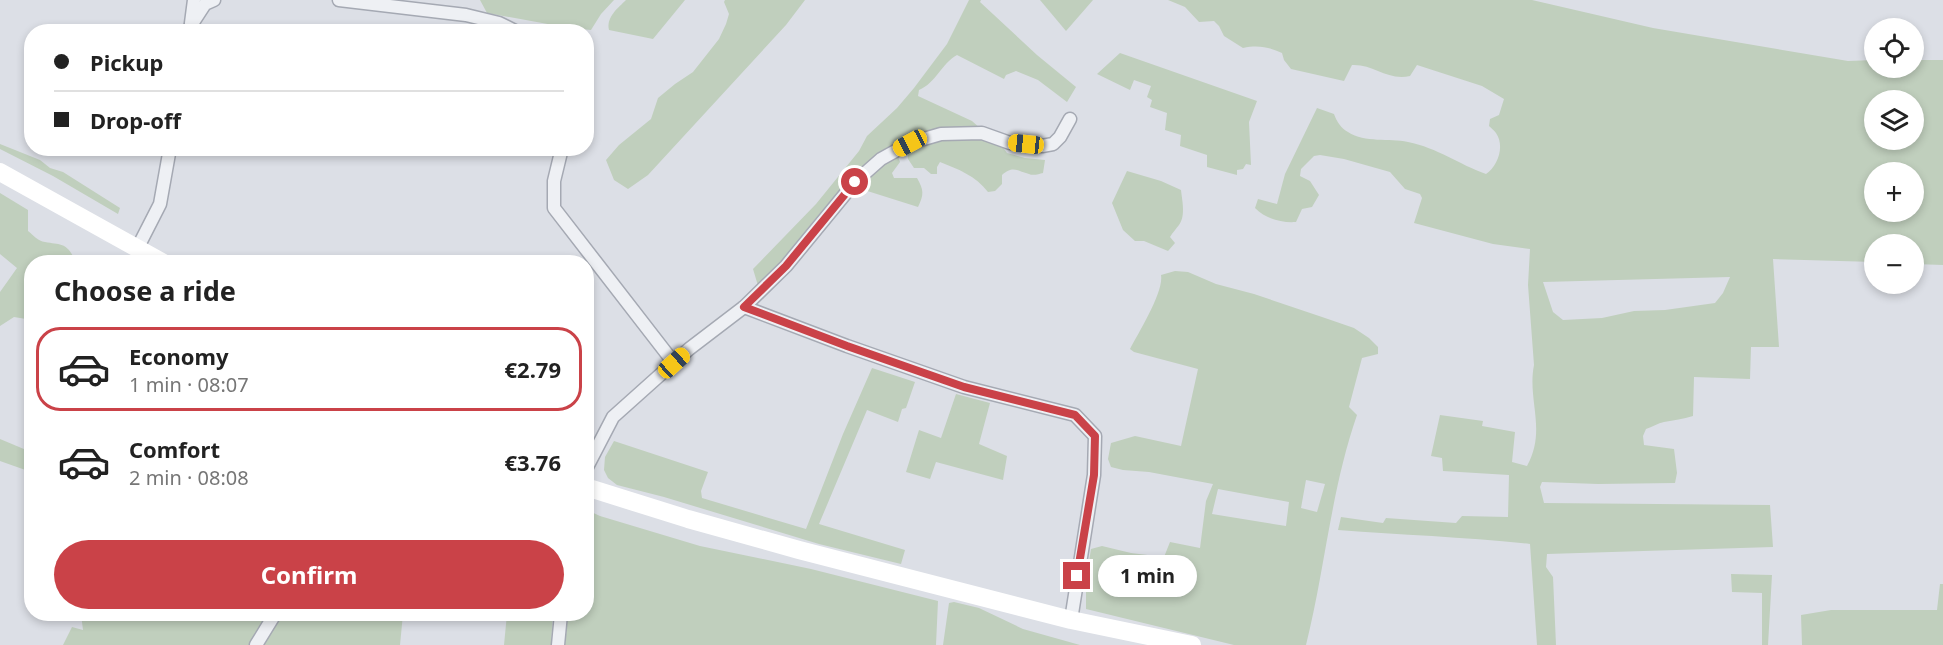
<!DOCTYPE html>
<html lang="en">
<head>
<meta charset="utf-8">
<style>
	:root { --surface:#fff; --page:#f6f6f6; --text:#222; --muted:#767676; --line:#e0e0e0; --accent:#ca4248 }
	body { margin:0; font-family:"Noto Sans",sans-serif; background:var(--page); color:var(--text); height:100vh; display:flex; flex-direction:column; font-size:22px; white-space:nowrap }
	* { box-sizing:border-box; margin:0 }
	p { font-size:20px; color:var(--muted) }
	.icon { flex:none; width:33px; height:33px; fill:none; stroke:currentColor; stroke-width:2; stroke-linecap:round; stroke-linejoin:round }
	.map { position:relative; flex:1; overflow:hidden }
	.panel { position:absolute; left:24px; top:255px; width:570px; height:366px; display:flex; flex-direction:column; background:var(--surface); border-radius:24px; box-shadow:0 3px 9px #0003 }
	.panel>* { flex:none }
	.hud { position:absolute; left:24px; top:24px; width:570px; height:132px; border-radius:24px; box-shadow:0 3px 9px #0003; display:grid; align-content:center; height:132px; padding:0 30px; background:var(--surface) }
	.fabs { position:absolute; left:1864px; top:18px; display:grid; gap:12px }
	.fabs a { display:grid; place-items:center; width:60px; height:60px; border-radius:50%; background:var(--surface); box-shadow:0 3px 9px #0003; font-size:30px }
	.end { position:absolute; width:27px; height:27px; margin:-14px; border:8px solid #ca4248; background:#fff; box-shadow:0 0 0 3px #fff }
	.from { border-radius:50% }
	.bubble { position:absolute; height:42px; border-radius:21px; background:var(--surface); box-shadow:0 3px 9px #0003; font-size:20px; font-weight:700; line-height:42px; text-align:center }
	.car { position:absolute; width:18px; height:36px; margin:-18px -9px; border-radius:8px; box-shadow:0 0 4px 2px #0007; background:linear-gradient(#f5c518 24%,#345 0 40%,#f5c518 0 76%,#345 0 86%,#f5c518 0) }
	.hud b { display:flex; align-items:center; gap:21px; height:57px; font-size:22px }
	.hud b+b { border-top:2px solid var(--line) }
	.hud i { width:15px; height:15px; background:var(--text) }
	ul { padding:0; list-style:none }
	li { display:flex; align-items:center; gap:18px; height:84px; margin:0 12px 9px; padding:0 18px; border:3px solid transparent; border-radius:24px }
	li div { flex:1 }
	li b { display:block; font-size:22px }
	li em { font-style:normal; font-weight:700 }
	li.current { border-color:var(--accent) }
	li>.icon { width:54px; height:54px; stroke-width:1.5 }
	h2 { padding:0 30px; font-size:27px; line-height:72px }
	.button { display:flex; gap:12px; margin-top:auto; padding:12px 30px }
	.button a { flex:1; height:69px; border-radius:36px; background:var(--accent); color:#fff; font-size:24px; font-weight:700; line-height:69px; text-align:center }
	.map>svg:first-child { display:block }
	.green { fill:#c0cfbd; fill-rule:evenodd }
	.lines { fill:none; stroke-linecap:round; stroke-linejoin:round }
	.street-casing { stroke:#a5a9b3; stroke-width:15 }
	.street { stroke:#eef0f4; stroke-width:12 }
	.secondary { stroke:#fff; stroke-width:18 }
	.route { stroke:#ca4248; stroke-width:8 }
</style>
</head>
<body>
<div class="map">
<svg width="1943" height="645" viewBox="0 0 1943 645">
	<rect width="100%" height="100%" fill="#dcdfe6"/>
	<g class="green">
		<path d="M480,0h134l-13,14 -10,16 -27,-3 -77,-14z"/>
		<path d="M626,0h59l-32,39 -44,-9c-3,-13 9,-22 17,-30z"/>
		<path d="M725,0h80l-19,25 -138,150 -20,14 -14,-9 -8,-20 13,-15 32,-26 7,-21 17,-14 18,-12 26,-33 7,-15 3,-10 -5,-12z"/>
		<path d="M969,0h12l-1,2 57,53 39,32 -9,15 -29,-22 -22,-9 -10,4 -2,4 -47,-24c-16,9 -21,28 -38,35l-1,6 54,25 9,8c-42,-4 -82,8 -116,35 -8,6 -14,15 -22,23 -30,32 -55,69 -84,102l-6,-20 63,-65 43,-53 8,-15 30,-28 17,-20 33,-44z"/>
		<path d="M1040,0h53l-27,31z"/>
		<path d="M1168,0h364l121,28 195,33 27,-1v8h39v-8h29v205l-29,-1v-20h-39v18l-102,-3 6,88h-28l-1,32 -56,-2 -1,39c-10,3 -19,4 -29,6 -6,1 -12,5 -18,7l-3,7 1,9 30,4 3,24 -2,10 -77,1 -56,-2 -2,5 4,16 226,2 3,42 -226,7 -1,13 7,10 3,68h-19l-7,-101c-64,-7 -128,-9 -192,-14l3,-13 42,6 3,-5 70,5 6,-7 46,1 1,-42 -66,-4 -1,-13 -11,-2 9,-41 43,6 -1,5 33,6 -3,30 15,4c20,-36 0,-66 7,-101l-6,-80 2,-36 -37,-5 -79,-21 8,-25 -2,-4 -15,-5 -15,-17 -46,-13 -24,-4 -6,1 -13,13 -1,7 10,5 9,14 -7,12 -10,2 -6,13c-15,1 -30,-3 -41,-14l3,-9 19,5 8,-30 32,-66 17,6c3,8 7,14 14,18 17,11 41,6 60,10 30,6 50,22 78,32 12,-8 19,-28 10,-41 -2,-3 -5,-5 -7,-7l1,-7 9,-4 5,-16 -22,-13 -65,-21 -7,11c-23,5 -36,-12 -58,-11l-8,16 -53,-12 -7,-9 -2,-7c-13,-6 -24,-8 -39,-5l-19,-12 -5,-10 -5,-5 -15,1 -14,-15zM1875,100h39v40h-39zM1875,172h39v40h-39zM1730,277l-7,16 -8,10 -50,7 -31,1 -32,7 -39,2 -10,-8 -10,-30z"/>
		<path d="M1120,53l137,48 -8,21 2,43 -5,-1 -3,5 -6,1v5l-30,-8v-12l-27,-9 1,-11 -16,-5 2,-17 -17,-6 2,-7 -5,-3 4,-11 -17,-6 -4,10 -33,-16z"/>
		<path d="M980,137l20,6 7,10 18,5 20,2 -2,13c-4,1 -10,3 -14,1 -12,-3 -16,-9 -27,1v9l-7,7 -7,1c-12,-16 -30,-23 -48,-30l-3,5v7h-6l-7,-6h-10l-6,-9 -1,-11 21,-7z"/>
		<path d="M0,144l40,16 10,8 13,4 57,36 -2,6 -65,-38 -53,-27z"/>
		<path d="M897,154l3,8 -8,11 2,5h23c7,12 7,17 1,29l-57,-18 6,-13z"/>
		<path d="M1127,171l34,10 20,9c1,10 5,26 -2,35 -3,4 -6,7 -9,12l5,6 -7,8 -24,-10h-9l-12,-11 -11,-27z"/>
		<path d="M0,193l28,17v21c5,4 10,10 17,11 15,3 21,0 29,16l-3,4h-39l-1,49 -5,8 -12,-2 -14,9v-34l17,-24 -17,-14z"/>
		<path d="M1175,271l13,1 28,12 38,10 71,24 29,10 15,10 9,9v7l-16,4 -13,49 8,8c-26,75 -32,154 -51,230h-72l-148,-36v-29l5,-31 11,-3 29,7 33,4 6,-15 30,6 6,-47 7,-17 -64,-12 -26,-2 -12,-3 -3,-8 3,-16 24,-7 46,10 17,-77 -64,-17 -4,-3c9,-17 34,-57 31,-74zM1306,480l19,4 -8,28 -16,-4zM1218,489l71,13 -3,24 -74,-12z"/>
		<path d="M872,368l43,14 -9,26 -4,1 -4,13 -31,-12 -48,114 86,26 -4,14 -82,-20 -155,-47 -47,-12 -9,-7 -4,-8 1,-13 9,-16 94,31 -7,19 1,7 104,31 37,-95z"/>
		<path d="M956,394l34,9 -11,41 28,12 -4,24 -67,-18 -6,17 -24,-7 13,-42 22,8z"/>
		<path d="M0,439l31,13v20l-31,-11z"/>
		<path d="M587,510l13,6 100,30 111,23 127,32 -2,44h-371l3,-31h18z"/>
		<path d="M1731,574l41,1 -4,70h-6v-52l-30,-1z"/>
		<path d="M1940,584h3v61h-141l-1,-30 30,-5h106z"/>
		<path d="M954,602l25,6 44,21 57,16h-137l6,-42z"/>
		<path d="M81,614h322l-3,31h-337l9,-18 11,3z"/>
		<path d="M507,614h46l-2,31h-47z"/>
	</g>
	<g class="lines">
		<defs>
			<g id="street">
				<path d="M339,0l127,15 33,8 18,9"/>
				<path d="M191,23l3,-23"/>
				<path d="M189,32l1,-5 15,-23 9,-4"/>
				<path d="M562,148l-8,33v27l120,155"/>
				<path d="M137,249l23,-45 10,-56"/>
				<path d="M744,307l103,39 117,41 111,28 20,21 -1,39 -23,145"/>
				<path d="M586,469l27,-52 76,-68 55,-42 42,-41 69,-84 26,-23 29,-16 31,-9 41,-1 28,10 32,3 11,-2 7,-7 10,-18"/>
				<path d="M256,645l19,-31"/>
				<path d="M558,645l3,-31"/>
			</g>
		</defs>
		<use href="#street" class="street-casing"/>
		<use href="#street" class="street"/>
		<g class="secondary">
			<path d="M0,172l162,90"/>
			<path d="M586,487l102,32 111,31 272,70 121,25"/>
		</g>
	</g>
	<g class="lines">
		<path class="route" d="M855,182l-69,84 -42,41 103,39 117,41 111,28 20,21 -1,39 -17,101"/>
	</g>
</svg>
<div class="fabs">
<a><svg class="icon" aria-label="locate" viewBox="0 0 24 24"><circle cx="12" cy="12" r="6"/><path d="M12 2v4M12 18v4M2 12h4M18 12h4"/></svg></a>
<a><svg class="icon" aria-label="layers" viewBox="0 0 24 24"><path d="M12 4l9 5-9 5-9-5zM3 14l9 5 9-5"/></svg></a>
<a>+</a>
<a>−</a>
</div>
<i class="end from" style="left:855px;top:182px"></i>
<i class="end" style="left:1077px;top:576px"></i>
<div class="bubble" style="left:1098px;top:555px;width:99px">1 min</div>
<i class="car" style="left:910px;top:143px;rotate:242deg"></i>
<i class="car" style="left:1026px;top:144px;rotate:276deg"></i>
<i class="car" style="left:674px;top:363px;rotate:48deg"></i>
<div class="hud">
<b><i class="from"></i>Pickup</b>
<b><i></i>Drop-off</b>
</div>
<section class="panel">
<h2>Choose a ride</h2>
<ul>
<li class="current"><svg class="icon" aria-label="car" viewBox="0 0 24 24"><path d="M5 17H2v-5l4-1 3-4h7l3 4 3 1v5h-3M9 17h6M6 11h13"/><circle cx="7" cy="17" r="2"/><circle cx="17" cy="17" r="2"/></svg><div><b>Economy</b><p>1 min · 08:07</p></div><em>€2.79</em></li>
<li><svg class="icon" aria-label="car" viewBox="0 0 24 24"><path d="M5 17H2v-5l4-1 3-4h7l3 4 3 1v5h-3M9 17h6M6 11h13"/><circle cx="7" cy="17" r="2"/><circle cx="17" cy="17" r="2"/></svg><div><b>Comfort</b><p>2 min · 08:08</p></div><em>€3.76</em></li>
</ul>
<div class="button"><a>Confirm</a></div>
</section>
</div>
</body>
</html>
